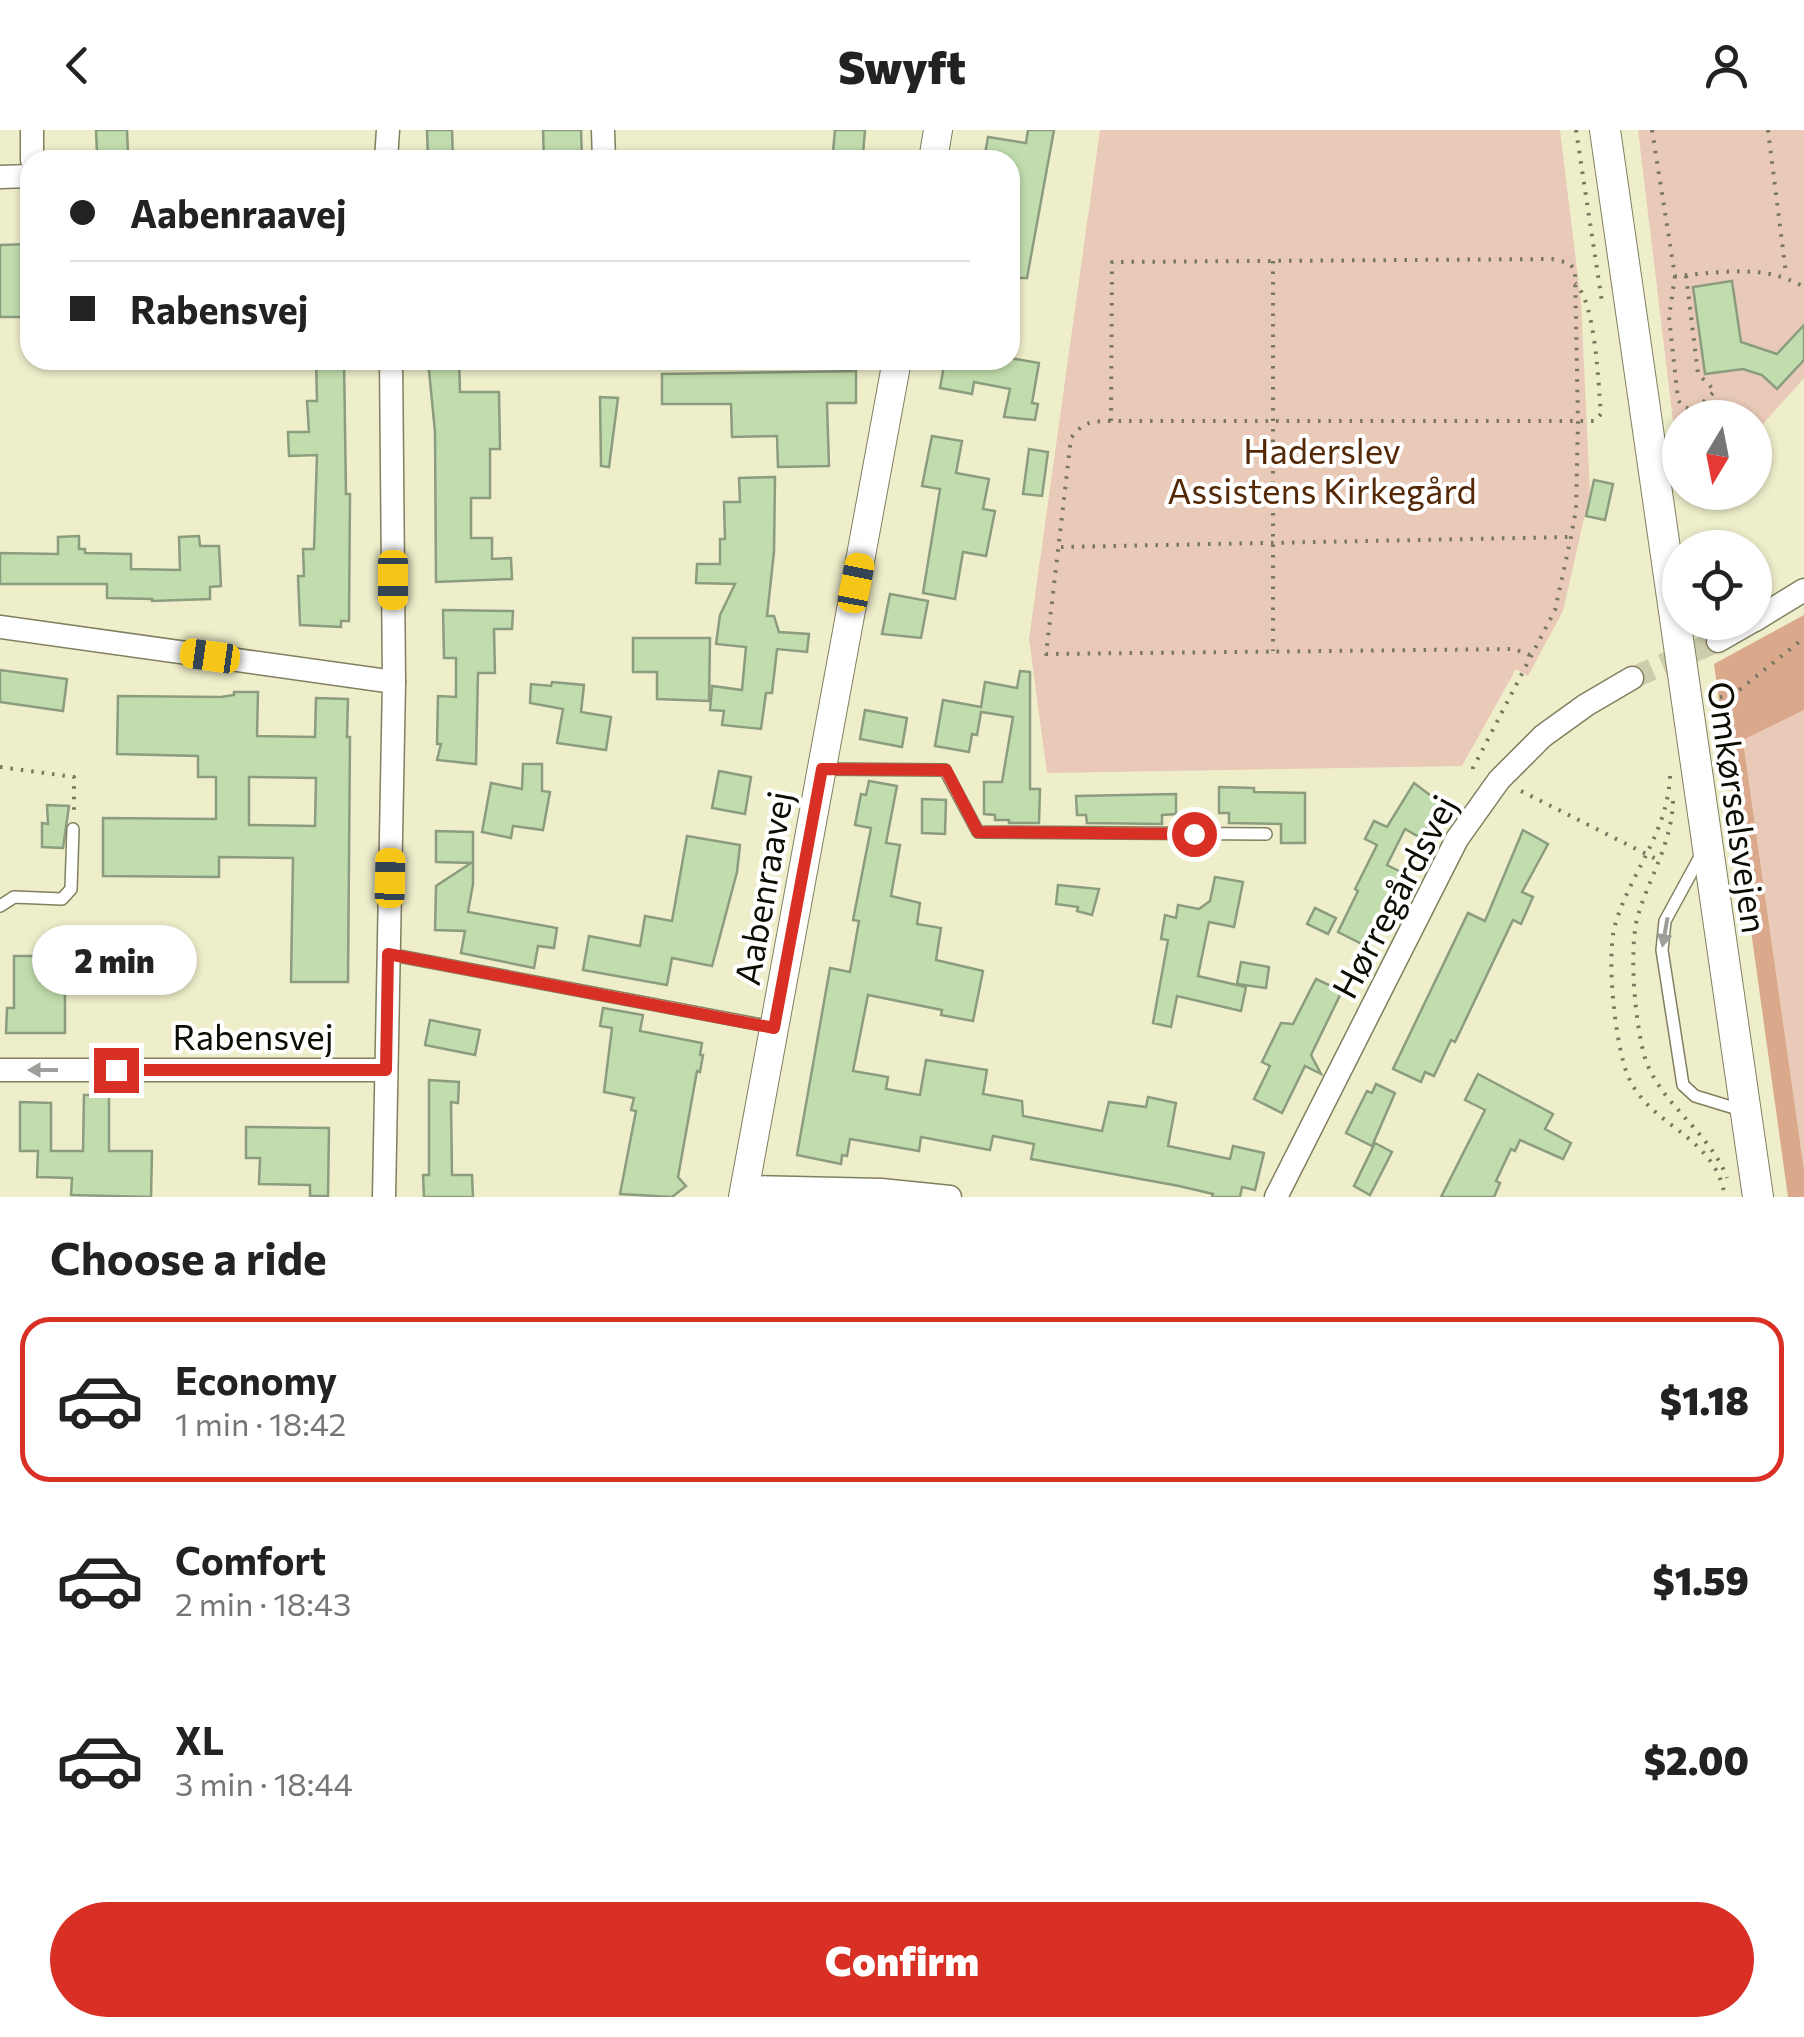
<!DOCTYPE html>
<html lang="en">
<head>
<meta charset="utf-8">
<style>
	:root { --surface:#fff; --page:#f6f6f6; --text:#222; --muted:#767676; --line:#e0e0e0; --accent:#d93025 }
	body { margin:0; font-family:Commissioner,sans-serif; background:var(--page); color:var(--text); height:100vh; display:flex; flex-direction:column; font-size:38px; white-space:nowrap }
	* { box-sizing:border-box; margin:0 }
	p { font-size:32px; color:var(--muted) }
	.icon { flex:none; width:55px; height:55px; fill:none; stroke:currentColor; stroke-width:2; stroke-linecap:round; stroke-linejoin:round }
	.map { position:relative; height:1067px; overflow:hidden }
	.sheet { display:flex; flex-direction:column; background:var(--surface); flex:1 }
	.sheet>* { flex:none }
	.top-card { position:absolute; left:20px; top:20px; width:1000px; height:220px; border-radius:30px; box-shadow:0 2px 8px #0004; display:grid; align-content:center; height:220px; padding:0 50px; background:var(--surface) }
	.needle { width:65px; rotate:190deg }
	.controls { position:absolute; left:1662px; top:270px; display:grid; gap:20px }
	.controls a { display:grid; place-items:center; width:110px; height:110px; border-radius:50%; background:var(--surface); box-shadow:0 2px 8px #0004; font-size:50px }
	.end { position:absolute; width:45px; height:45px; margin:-22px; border:12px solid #d93025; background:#fff; box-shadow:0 0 0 5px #fff }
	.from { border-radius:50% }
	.bubble { position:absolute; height:70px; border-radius:35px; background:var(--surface); box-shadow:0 2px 8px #0004; font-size:32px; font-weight:800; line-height:70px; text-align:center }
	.car { position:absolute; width:30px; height:60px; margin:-30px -15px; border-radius:12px; box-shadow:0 0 8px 2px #0007; background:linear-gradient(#f5c518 24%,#345 0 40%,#f5c518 0 76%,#345 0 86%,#f5c518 0) }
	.top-card b { display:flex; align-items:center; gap:35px; height:95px; font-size:38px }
	.top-card b+b { border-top:2px solid var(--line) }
	.top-card i { width:25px; height:25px; background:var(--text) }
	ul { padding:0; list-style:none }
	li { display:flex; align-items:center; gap:30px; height:165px; margin:0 20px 15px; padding:0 30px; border:5px solid transparent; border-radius:30px }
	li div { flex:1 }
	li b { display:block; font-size:38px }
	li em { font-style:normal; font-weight:800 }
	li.active { border-color:var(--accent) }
	li>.icon { width:90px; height:90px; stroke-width:1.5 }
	h2 { padding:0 50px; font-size:45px; line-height:120px }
	.primary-button { display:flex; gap:20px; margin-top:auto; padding:20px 50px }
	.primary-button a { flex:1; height:115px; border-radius:60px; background:var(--accent); color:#fff; font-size:40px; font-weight:800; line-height:115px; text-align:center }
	header { display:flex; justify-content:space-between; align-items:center; height:130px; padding:0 50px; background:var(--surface); font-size:45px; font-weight:800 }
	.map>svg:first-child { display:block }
	.green { fill:#e9cab8 }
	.forest { fill:#daa98c }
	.building { fill:#c2ddad; stroke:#8c9c7f; stroke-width:2.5; fill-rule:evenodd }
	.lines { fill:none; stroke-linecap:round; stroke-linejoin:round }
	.minor-tunnel { stroke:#cdccad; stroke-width:22; stroke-dasharray:22 11; stroke-linecap:butt }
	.service-casing { stroke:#807f5f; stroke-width:14 }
	.minor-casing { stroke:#807f5f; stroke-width:25 }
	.tertiary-casing { stroke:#807f5f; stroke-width:30 }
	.secondary-casing { stroke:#807f5f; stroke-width:32 }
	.path { stroke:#787761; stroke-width:4; stroke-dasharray:2.5 8; stroke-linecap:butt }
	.service { stroke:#fff; stroke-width:11 }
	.minor { stroke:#fff; stroke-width:22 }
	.tertiary { stroke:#fff; stroke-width:28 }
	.secondary { stroke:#fff; stroke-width:30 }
	.oneway { fill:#9e9e9a }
	.route { stroke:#d93025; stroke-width:12 }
	.labels { text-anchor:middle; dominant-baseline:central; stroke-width:8; stroke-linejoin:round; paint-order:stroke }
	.park-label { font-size:35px; fill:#562906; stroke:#fff }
	.street-label { font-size:35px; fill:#0d0c02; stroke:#fff }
</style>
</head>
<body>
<header><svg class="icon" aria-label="back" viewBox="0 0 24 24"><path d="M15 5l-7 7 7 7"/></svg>Swyft<svg class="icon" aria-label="person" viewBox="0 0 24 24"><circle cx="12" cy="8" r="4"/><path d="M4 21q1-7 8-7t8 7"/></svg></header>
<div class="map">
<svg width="1804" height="1067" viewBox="0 0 1804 1067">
	<rect width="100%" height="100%" fill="#efeecb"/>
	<g class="green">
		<path d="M1100,0h460l21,172 9,190 -27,119 -35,65 -12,-7 -54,97 -415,7 -18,-134z"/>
		<path d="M1638,0h166v248l-49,55v-15h-75v5l-7,-2z"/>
		<path d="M1804,580v460l-61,-431z"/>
	</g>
	<path class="forest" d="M1804,485v95l-61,30 61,430v27h-16l-74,-533z"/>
	<g class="building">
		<path d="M96,0h31l1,23 -31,1z"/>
		<path d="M427,0h25l1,30h-25z"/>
		<path d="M543,0h38l1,29 -38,1z"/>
		<path d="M835,0h30l-2,24 -30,-2z"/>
		<path d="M1028,0h26l-27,148h-17v-118h-26l4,-23 38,6z"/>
		<path d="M30,114l-2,73h-28v-72z"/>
		<path d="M1732,151l9,61 36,12 27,-29v35l-27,29 -15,-14 -19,-6 -38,5 -12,-87z"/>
		<path d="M1010,228l29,5 -7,40 6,1 -3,16 -31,-3 6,-28 -36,-7 -2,12 -32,-6 5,-28 43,3 1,-3z"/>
		<path d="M316,230h28l2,134h4l-1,127h-8v6l-41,-2 -2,-49h6l-1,-27h11l3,-94 -28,1 -1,-24h21l-2,-31h10z"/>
		<path d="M428,230h31l1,32h39l1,57h-10v49h-19v40h21v21l19,-1 1,21 -76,3 -1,-150z"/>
		<path d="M856,241v32h-29l2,63 -51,1 -1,-31 -45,1 -1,-33h-69v-30z"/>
		<path d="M600,267l18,1 -9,69 -8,-1z"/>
		<path d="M932,306l30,5 -6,32 33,6 -6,30 12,2 -9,45 -23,-4 -8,47 -32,-6 17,-104 -18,-3z"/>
		<path d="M1029,319l19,3 -6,44 -19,-2z"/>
		<path d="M775,347l-1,75 -7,64h7l5,16 30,2 -2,18 -30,-3 -5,44h-6l-5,36 -39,-4 2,-14 -14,-1 2,-24 30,4 4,-43 -30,-3 4,-29 15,-31 -39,-1 1,-19h23v-25h5l-1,-37h16l-1,-24z"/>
		<path d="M1594,350l19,4 -8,36 -19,-4z"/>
		<path d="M79,406v13h6v4l46,1v15l49,1 -1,-33 20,-1 1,10h19l2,40 -11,1v12l-58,2v-2l-45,-1v-14h-107v-31l58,1v-17z"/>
		<path d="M890,464l38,7 -7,37 -39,-4z"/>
		<path d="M443,480l70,1 -1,18h-18l1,44h-17l-2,91 -39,-4 4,-16h-4l1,-48 18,1v-39h-12z"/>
		<path d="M633,508h77l-1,63 -52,-2v-27h-24z"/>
		<path d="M0,540l67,9 -4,32 -63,-9z"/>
		<path d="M1020,541l10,1v117h10l-1,34h-30v-3h-14v-5l-11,-1v-32h18l11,-65 -32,-5 -4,23 -5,-1 -3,18 -34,-6 8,-46 38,7 4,-25 32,6z"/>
		<path d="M552,552l32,3 -3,27 30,5 -5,33 -49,-7 6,-34 -33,-6 1,-19 20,2z"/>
		<path d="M234,562h24l-1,44 58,1 1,-39 32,1 -1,38h3l-2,245h-57l2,-124 -74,-1v20l-116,-1v-58l113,1v-42h-18v-21l-81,-2 1,-58 103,1 13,-2zM249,647l67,1 -1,48 -66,-1z"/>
		<path d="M865,580l42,8 -5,29 -42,-8z"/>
		<path d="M523,634h19v27l8,1 -7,38 -30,-4 -2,12 -29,-6 9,-49 31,6z"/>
		<path d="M719,641l32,6 -6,37 -33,-6z"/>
		<path d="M869,651l28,5 -11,57 14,2 -9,51 29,7 -3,21 24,4 -5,32 47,11 -10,50 -32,-6 1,-5 -74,-15 -15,76 35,6 -2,12 34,6 6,-35 61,10 -4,24 39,7 1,15 79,15 7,-29 37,5 2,-10 28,6 -8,43 62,13 3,-13 31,7 -9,37 -13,-3 -2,10h-28l1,-3 -34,-8 -148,-27 3,-15 -41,-8 -3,14 -69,-13 -2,14 -69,-12 -3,17 -5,-1 -1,9 -44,-9 33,-187 20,4 9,-51 -6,-1 18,-92 -16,-3 6,-31 5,1z"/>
		<path d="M1414,653l28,21 -21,34 -16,-9 -18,36 14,7 -35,74 -28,-14 20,-41 -3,-2 22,-44 -12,-6 9,-18 13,6z"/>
		<path d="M1219,657l35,1v4l51,1v50h-24v-19l-52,-1v-10h-10z"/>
		<path d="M1176,664v20l-14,1v9l-75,-1 -1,-8h-9l-1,-19z"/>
		<path d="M922,669l24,1 -1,34 -23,-1z"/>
		<path d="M47,675l22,1 -6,42 -21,-1v-24l6,1z"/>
		<path d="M1523,700l25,14 -26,48 11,5 -12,27 -8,-4 -58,122 -4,-2 -17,36 -9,-4 -4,10 -28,-13 75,-156 17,8z"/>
		<path d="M436,701l37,1v52l-5,28 89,16 -3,20 -16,-2 -4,22 -73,-15 4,-22 -30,-1 1,-44 35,-23 -35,-1z"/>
		<path d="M687,706l53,9 -3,27 -25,94 -40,-8 -5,27 -84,-15 6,-34 51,10 5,-30 27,5z"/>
		<path d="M1215,747l28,5 -9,45 -25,-5 -11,54 48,11 -5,24 -64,-15 -6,31 -18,-4 15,-83 -7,-1 4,-24 11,3 2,-13 21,4 11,-8z"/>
		<path d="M1058,755l41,4 -7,26 -15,-4 1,-4 -22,-3z"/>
		<path d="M1315,778l21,10 -8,16 -21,-10z"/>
		<path d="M63,810h26v35h-24v58h-59l1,-25h7v-52h49z"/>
		<path d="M1241,832l28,5 -3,21 -29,-4z"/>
		<path d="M1316,849l26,12 -31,64 10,19 -16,-8 -23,47 -28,-14 16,-33 -8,-4 19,-39 12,1z"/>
		<path d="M603,878l40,7 -3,16 62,12 -2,12h3l-3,17 -3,-1 -19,106 8,9 -14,11 -52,-3 16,-83 -5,-1 3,-12 -30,-6 8,-64 -12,-2z"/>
		<path d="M430,890l50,10 -5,25 -50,-10z"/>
		<path d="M1478,944l75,40 -8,15 26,14 -8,16 -43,-19 -5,11 -4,-2 -15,32 4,2 -6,14h-53l44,-87 -20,-10z"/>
		<path d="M429,950l30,2 -1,21 -7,-1 1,73h20l1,22h-49l-1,-22h6z"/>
		<path d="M1376,954l19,9 -23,53 -26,-13 21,-42 5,2z"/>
		<path d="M84,965h25v56h43l-1,46 -80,-2 1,-17 -35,-1 1,-26h-18v-49l31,1v48h32z"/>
		<path d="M246,997l83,1 -1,68h-18v-11l-51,-1 1,-26h-14z"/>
		<path d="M1375,1013l17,9 -22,43 -16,-9z"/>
	</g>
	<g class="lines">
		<path class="minor-tunnel" d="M1632,548l86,-37"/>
		<defs>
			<g id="service">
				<path d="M822,639l123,1 33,62 288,2"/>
				<path d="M1702,723l-37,68 -3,29 21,135 12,11 49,15"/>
				<path d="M0,776l14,-9 48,2 9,-10 2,-60"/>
				<path d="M388,824l384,73"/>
			</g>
			<g id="minor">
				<path d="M32,0v30"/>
				<path d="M603,0l1,30"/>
				<path d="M386,30l2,-30"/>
				<path d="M0,47l30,-1"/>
				<path d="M1755,490l49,-30"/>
				<path d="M0,497l394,55"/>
				<path d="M1718,511l33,-19"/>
				<path d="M0,940h386"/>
				<path d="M745,1057l136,3 69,7"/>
				<path d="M384,1067l10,-515 -3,-322"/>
				<path d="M1276,1067l181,-358 42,-59 44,-44 43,-31 46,-27"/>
			</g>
			<g id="tertiary">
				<path d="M933,30l5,-30"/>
				<path d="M743,1067l154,-837"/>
			</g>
			<path id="secondary" d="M1605,0l153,1067"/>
		</defs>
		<use href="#service" class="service-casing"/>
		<use href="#minor" class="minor-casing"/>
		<use href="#tertiary" class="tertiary-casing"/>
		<use href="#secondary" class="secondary-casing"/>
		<g class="path">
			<path d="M1576,0l26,172"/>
			<path d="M1652,0l23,146c45,-3 88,-13 129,11"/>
			<path d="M1768,0l18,144"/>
			<path d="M1273,131v390"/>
			<path d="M1675,146l-6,41 9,83 5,7 12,3 20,-19 -17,-17 -12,-99"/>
			<path d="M1111,291l1,-159 440,-3 17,4 6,7 3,152 -2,88 -5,27 -16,73 -82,158v9"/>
			<path d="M1061,417l510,-10"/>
			<path d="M1530,525l-16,-6 -468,5 25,-216c12,-16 20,-17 40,-17h484l6,-7c-3,-31 -5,-111 -26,-131"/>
			<path d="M1710,571l28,-10 66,-53"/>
			<path d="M0,637l74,10v38"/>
			<path d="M1670,646c-3,59 -39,95 -55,149 -9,32 0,120 13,151 22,52 87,58 97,121"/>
			<path d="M1521,661l139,70"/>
			<path d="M1673,671c-1,43 -25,78 -36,118 -8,34 -2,105 8,139 15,46 65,74 82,120"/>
		</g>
		<use href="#service" class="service"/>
		<use href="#minor" class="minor"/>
		<use href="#tertiary" class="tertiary"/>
		<use href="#secondary" class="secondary"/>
	</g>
	<defs><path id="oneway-solid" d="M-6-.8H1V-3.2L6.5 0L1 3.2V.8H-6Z" transform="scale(2.5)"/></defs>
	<g class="oneway">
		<use href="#oneway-solid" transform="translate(1665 802) rotate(100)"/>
		<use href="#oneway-solid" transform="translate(43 940) rotate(-180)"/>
	</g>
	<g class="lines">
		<path class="route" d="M116,940h270l2,-116 386,74 48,-259 124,1 32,62 216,2"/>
	</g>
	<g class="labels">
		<g class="park-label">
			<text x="1322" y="319">Haderslev<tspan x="1322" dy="40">Assistens Kirkegård</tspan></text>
		</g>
		<g class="street-label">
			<text transform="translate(1739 677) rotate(82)">Omkørselsvejen</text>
			<text transform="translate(762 758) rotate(-80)">Aabenraavej</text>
			<text transform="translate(1393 766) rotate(-62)">Hørregårdsvej</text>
			<text x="253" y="905">Rabensvej</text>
		</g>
	</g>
</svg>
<div class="controls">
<a><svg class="needle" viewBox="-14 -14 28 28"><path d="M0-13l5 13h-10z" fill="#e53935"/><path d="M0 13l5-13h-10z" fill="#767676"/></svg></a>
<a><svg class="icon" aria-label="locate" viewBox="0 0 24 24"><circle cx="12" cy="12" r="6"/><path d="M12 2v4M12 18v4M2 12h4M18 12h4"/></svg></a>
</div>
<i class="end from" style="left:1194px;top:704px"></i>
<i class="end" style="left:116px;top:940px"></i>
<div class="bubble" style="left:32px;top:795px;width:165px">2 min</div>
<i class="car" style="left:393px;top:450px;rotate:180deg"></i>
<i class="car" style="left:856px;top:453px;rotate:11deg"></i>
<i class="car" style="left:210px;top:526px;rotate:278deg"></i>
<i class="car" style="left:390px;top:748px;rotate:1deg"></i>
<div class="top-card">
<b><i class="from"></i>Aabenraavej</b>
<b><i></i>Rabensvej</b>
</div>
</div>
<section class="sheet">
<h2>Choose a ride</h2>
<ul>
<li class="active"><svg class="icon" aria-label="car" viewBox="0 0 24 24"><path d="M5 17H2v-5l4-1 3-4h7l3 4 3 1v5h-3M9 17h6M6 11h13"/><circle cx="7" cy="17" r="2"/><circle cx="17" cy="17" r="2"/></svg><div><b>Economy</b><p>1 min · 18:42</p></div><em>$1.18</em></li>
<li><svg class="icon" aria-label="car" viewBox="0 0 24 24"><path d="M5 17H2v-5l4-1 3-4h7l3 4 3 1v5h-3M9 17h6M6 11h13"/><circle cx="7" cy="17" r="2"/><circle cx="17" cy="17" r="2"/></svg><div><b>Comfort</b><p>2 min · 18:43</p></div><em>$1.59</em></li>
<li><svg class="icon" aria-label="car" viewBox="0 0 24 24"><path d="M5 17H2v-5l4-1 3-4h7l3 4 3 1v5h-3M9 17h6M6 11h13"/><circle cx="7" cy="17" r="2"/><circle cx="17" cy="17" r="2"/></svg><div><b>XL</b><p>3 min · 18:44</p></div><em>$2.00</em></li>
</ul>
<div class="primary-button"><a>Confirm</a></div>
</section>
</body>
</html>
